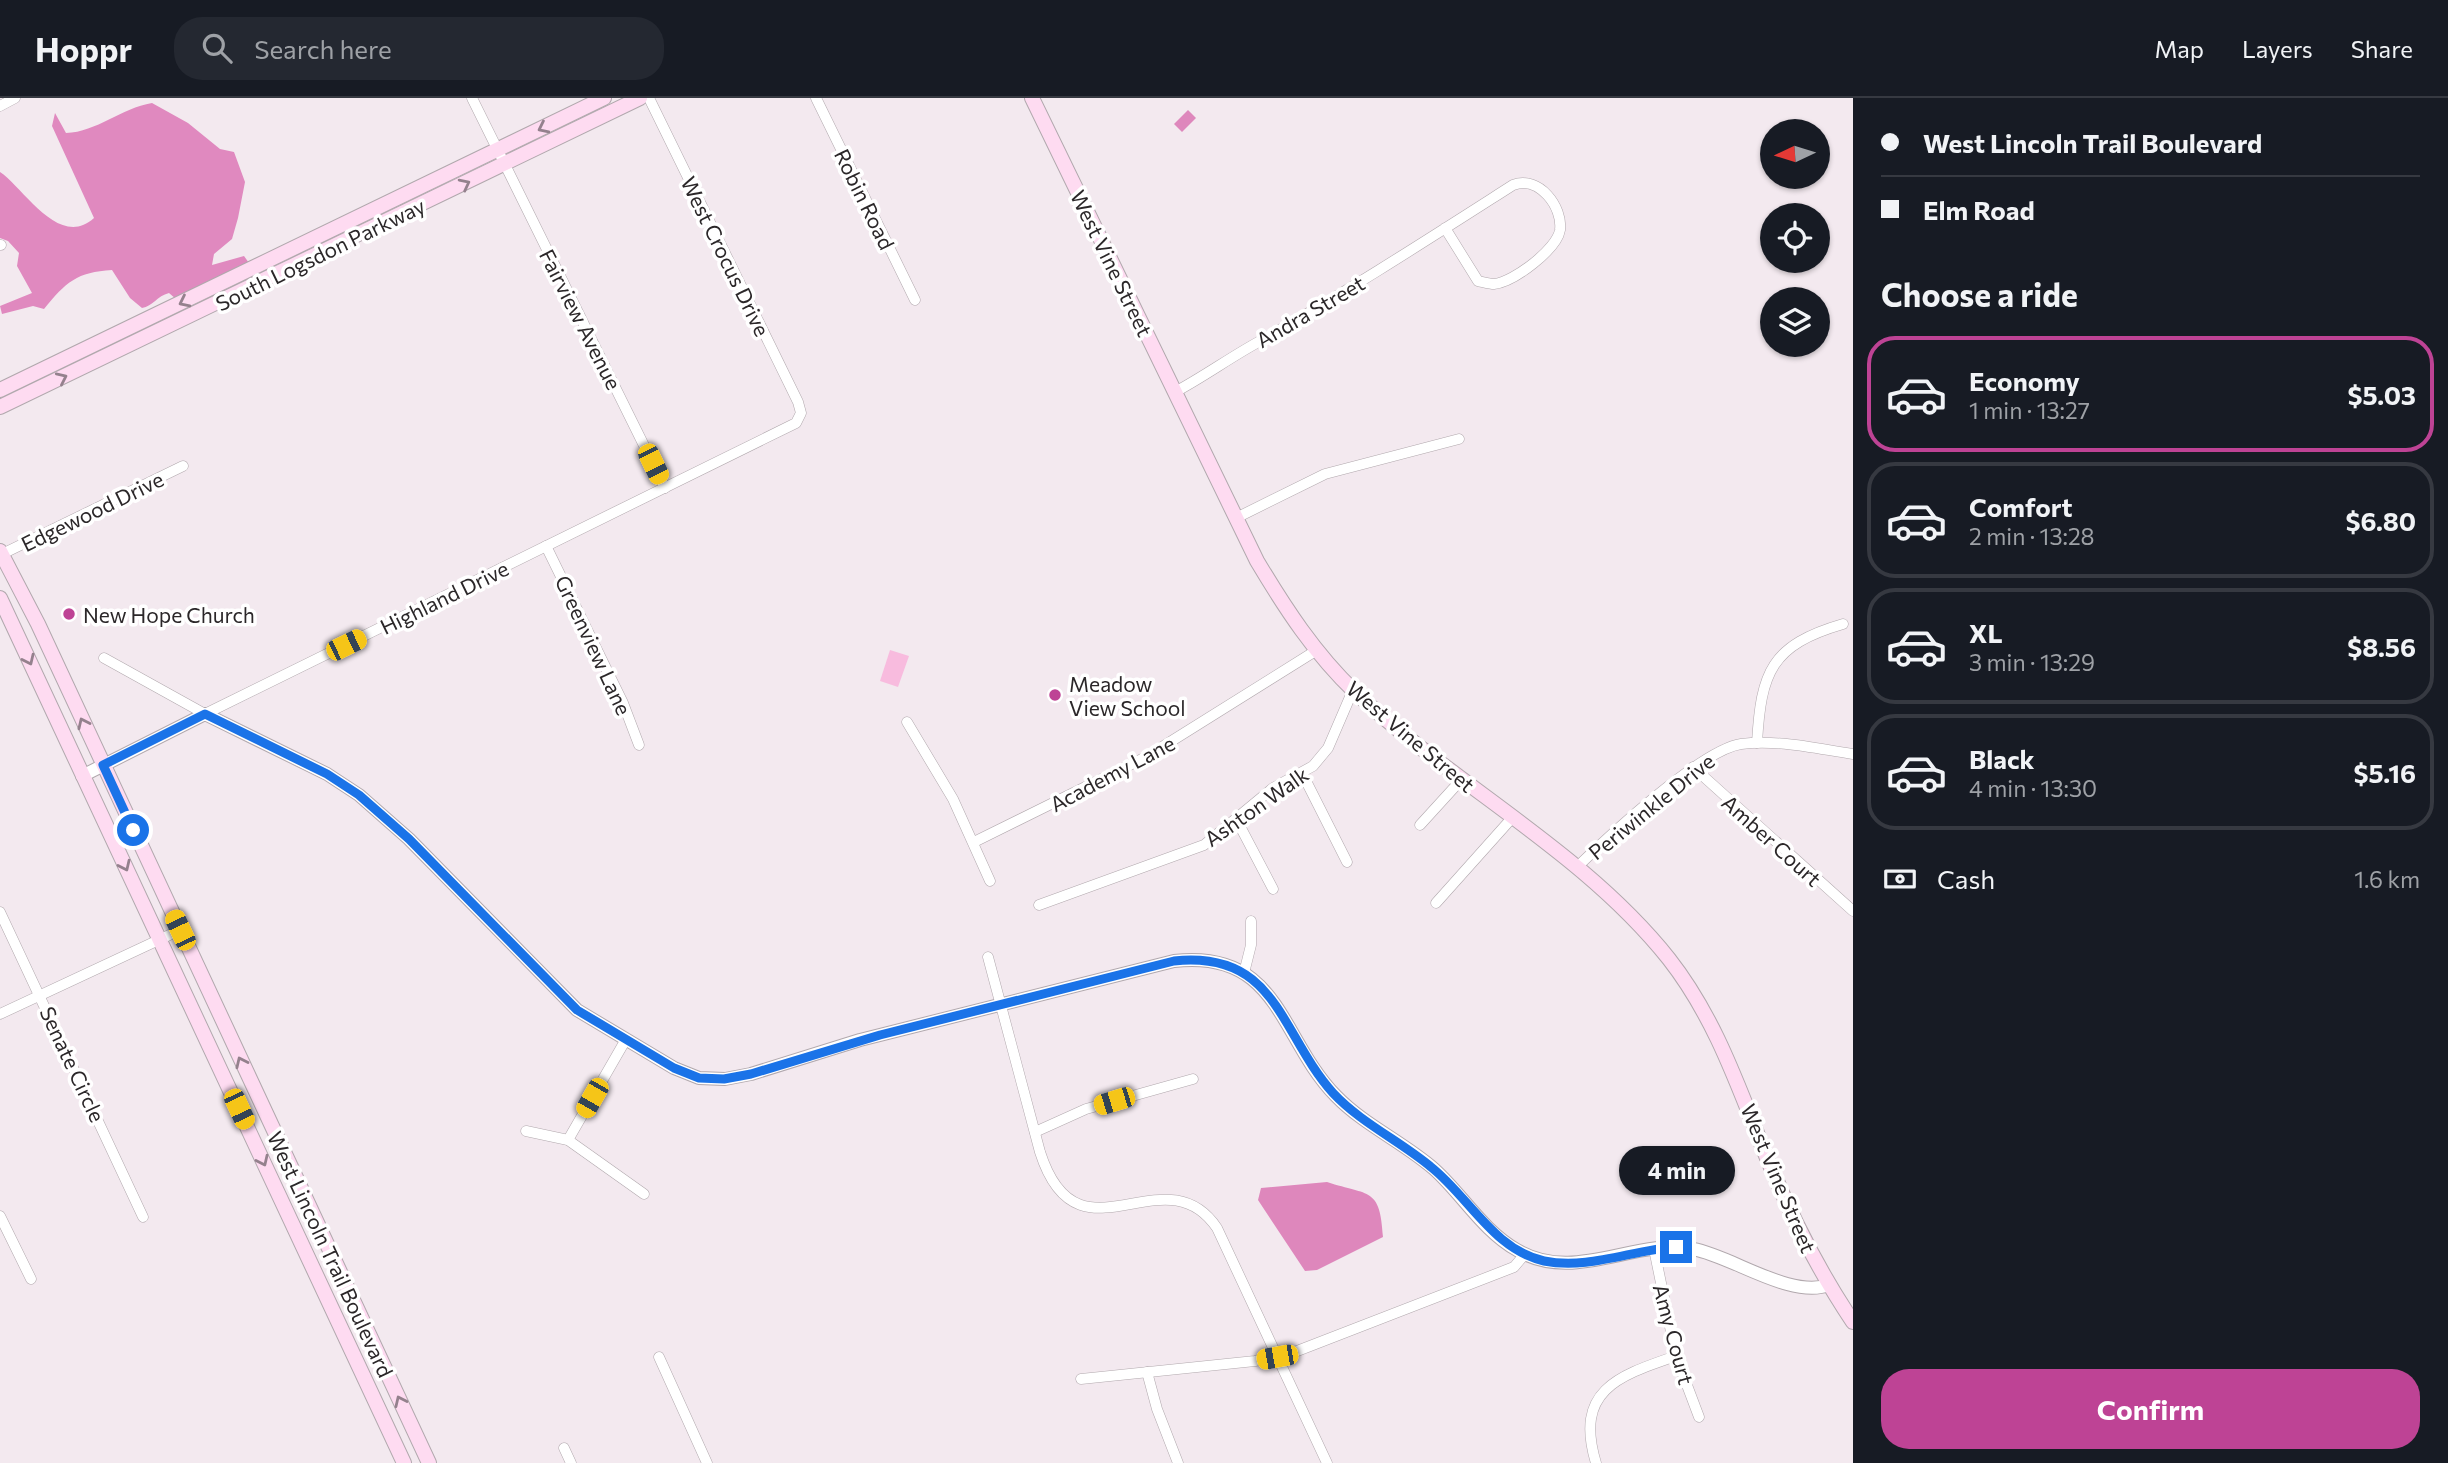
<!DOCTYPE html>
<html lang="en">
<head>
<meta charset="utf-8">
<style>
	:root { --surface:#171b24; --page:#242831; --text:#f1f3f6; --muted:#9ea1a6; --line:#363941; --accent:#be4395 }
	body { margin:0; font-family:Commissioner,sans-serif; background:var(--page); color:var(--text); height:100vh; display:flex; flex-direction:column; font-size:26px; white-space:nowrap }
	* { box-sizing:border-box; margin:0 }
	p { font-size:23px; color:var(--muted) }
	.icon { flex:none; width:38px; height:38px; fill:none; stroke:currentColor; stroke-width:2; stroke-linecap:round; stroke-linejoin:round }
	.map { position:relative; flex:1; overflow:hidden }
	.side { display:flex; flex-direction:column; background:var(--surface); width:595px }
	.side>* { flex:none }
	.banner { display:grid; align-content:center; height:154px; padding:0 28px; background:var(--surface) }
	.needle { width:46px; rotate:266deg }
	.tools { position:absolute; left:1760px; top:21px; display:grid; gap:14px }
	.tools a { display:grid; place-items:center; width:70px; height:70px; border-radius:50%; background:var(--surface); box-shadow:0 2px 5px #0004; font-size:35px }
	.end { position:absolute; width:32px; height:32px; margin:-16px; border:9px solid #1a73e8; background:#fff; box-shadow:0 0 0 4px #fff }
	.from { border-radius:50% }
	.bubble { position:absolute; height:49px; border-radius:24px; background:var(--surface); box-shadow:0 2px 5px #0004; font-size:23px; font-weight:700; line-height:49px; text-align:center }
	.car { position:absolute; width:21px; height:42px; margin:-21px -10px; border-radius:9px; box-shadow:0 0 5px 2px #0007; background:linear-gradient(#f5c518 24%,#345 0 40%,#f5c518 0 76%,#345 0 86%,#f5c518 0) }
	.banner b { display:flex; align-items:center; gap:24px; height:66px; font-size:26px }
	.banner b+b { border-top:2px solid var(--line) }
	.banner i { width:18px; height:18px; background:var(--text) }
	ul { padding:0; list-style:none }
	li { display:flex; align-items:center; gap:21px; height:116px; margin:0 14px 10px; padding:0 14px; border:4px solid var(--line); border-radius:28px }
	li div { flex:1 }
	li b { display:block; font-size:26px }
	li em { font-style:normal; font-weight:700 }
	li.current { border-color:var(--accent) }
	li>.icon { width:63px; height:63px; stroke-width:1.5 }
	h2 { padding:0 28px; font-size:32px; line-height:84px }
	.pay { display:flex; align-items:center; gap:18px; height:77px; padding:0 28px; font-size:26px }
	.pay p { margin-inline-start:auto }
	.primary-button { display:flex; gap:14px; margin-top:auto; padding:14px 28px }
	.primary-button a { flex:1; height:80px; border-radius:28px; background:var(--accent); color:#fff; font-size:28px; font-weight:700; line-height:80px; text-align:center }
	header { display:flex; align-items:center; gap:42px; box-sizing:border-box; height:98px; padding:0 35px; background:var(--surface); border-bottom:2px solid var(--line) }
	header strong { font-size:33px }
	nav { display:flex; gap:38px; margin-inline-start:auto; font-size:24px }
	.search { width:490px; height:63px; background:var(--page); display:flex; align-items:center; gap:18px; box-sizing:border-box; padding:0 24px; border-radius:28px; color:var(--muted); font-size:26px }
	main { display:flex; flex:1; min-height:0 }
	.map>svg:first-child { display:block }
	.green { fill:#f8bbde }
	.forest { fill:#e089bf }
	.water { fill:#de87bc }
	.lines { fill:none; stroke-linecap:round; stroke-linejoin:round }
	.minor-casing { stroke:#b1a8ad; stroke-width:11 }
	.tertiary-casing { stroke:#b1a8ad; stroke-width:14 }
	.secondary-casing { stroke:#b1a8ad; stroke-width:16 }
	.minor { stroke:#fff; stroke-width:10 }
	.tertiary { stroke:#fff; stroke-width:12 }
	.secondary { stroke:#fedbf1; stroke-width:14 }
	.oneway { stroke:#94818d }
	.route { stroke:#1a73e8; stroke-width:9 }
	.poi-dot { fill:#be4395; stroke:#fff; stroke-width:2.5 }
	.labels { text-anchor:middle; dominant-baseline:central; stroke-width:7; stroke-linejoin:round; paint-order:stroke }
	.street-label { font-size:21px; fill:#2b2729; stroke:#fff }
	.poi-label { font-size:21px; fill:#2b2729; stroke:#fff; text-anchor:start }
</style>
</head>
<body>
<header>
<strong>Hoppr</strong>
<div class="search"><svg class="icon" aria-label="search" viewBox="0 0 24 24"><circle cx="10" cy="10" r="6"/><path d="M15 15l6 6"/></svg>Search here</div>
<nav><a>Map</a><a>Layers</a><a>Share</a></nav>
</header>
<main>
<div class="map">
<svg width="1853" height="1365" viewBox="0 0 1853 1365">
	<rect width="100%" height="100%" fill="#f3e9ef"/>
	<path class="green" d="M890,552l19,6 -11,31 -18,-6z"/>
	<path class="forest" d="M152,5l36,20 32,26 14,3 11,30 -7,36 -6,21 -18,15 -2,11 32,-9 5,7 -73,36 -7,-6c-12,3 -16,13 -27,15l-12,-10 -18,-28c-35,2 -46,12 -68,39l-11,-3 -31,8 -2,-8 32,-13 -15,-27 2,-13 -11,-12 -8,-3v-66c23,15 59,78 94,46l-42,-92 3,-13 11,20c31,-1 55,-25 86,-30z"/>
	<g class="water">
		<path d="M1188,12l8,8 -14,14 -8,-8z"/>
		<path d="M1327,1084c43,14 53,5 56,55l-66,33 -12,1 -47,-71 3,-12z"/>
	</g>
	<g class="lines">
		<defs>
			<g id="minor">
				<path d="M472,0l193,390"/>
				<path d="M816,0l99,202"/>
				<path d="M0,8l15,-8"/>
				<path d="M0,147h1"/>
				<path d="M1175,294c30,-16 57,-36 87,-52 86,-49 168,-102 251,-155 26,-10 50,22 47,45 -3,19 -46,52 -66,54 -4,0 -11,-2 -16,-3l-33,-53"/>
				<path d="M1236,420l89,-44 134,-35"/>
				<path d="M546,448l77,157 16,42"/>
				<path d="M0,457l183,-89"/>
				<path d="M104,560l101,56 591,-291 5,-10 -3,-11 -149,-304"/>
				<path d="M907,624l46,77 37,82"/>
				<path d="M1757,645c4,-71 14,-98 86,-119"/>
				<path d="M1693,669l160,144"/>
				<path d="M1302,675l45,89"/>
				<path d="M1234,723l8,9 31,59"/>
				<path d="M1420,727l41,-45"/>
				<path d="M974,744l172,-85 171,-107"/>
				<path d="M1576,770c32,-31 125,-118 165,-124 36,-5 77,5 112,10"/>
				<path d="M1436,805l76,-85"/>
				<path d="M1039,807l165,-60 69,-57 40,-22 15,-18 25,-58"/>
				<path d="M0,814l143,305"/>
				<path d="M988,859l52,195c38,119 124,-2 177,76l110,235"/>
				<path d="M1244,875l7,-28v-24"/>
				<path d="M0,916l180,-84"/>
				<path d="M526,1033l42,9 76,54"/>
				<path d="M1035,1034l51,-23 107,-30"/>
				<path d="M568,1042l57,-99"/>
				<path d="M0,1118l31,63"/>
				<path d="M1654,1151l22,107 23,61"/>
				<path d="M659,1259l48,106"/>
				<path d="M1147,1274l10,37 21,54"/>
				<path d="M1081,1281l174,-18 37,-8 222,-86 11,-13"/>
				<path d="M564,1350l7,15"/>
				<path d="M1596,1365c-22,-73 22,-87 80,-107"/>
			</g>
			<path id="tertiary" d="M82,678l123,-62 122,60 32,21 50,44 168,171 97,58 25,10 26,1 26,-5 109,-34 314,-79c106,-12 105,77 162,135 28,29 67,46 98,73 28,25 49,62 83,81 57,34 117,-12 176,-1 39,7 97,50 136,36"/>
			<g id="secondary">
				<path d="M1032,0l225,463c28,47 58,93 98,131 100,94 228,159 314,267 47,60 70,130 98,199 24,58 51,112 86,164"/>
				<path d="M0,292l604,-292"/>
				<path d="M0,309l640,-309"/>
				<path d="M0,453l38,73 391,839"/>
				<path d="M0,500l404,865"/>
			</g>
		</defs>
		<use href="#minor" class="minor-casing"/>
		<use href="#tertiary" class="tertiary-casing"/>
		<use href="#secondary" class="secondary-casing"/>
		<use href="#minor" class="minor"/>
		<use href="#tertiary" class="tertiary"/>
		<use href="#secondary" class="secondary"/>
	</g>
	<defs><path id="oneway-chevron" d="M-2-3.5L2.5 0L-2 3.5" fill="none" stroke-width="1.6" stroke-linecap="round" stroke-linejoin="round" transform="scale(1.75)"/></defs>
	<g class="oneway">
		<use href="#oneway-chevron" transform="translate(543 30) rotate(154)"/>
		<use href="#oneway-chevron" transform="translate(465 86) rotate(-27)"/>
		<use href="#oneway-chevron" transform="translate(184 204) rotate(154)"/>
		<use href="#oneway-chevron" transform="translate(62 280) rotate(-25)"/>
		<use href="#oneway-chevron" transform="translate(29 562) rotate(65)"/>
		<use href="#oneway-chevron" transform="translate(83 625) rotate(-115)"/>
		<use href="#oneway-chevron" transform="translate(125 768) rotate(65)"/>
		<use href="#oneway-chevron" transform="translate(241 964) rotate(-115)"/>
		<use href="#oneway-chevron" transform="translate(263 1063) rotate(65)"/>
		<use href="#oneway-chevron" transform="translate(400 1303) rotate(-115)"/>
	</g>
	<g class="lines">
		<path class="route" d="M133,732l-30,-65 102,-51 122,60 32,21 50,44 168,171 97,58 25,10 25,1 27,-5 129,-39 294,-74c103,-11 106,73 159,132 28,30 67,48 98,74 38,30 63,83 113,94 44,9 88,-11 132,-14"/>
	</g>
	<g class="poi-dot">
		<circle cx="69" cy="516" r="7"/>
		<circle cx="1055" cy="597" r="7"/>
	</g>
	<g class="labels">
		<g class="street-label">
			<text transform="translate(865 101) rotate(64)">Robin Road</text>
			<text transform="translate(320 156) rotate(-26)">South Logsdon Parkway</text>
			<text transform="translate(726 158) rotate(64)">West Crocus Drive</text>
			<text transform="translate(1112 165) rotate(64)">West Vine Street</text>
			<text transform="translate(1310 213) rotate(-30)">Andra Street</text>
			<text transform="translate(581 221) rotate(63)">Fairview Avenue</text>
			<text transform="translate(92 413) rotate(-26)">Edgewood Drive</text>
			<text transform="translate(444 499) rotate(-26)">Highland Drive</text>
			<text transform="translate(594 547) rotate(65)">Greenview Lane</text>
			<text transform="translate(1411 638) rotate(40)">West Vine Street</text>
			<text transform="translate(1112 675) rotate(-28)">Academy Lane</text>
			<text transform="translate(1256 708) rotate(-35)">Ashton Walk</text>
			<text transform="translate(1651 708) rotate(-39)">Periwinkle Drive</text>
			<text transform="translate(1772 742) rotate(42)">Amber Court</text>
			<text transform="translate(73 966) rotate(65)">Senate Circle</text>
			<text transform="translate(1779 1080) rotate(67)">West Vine Street</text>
			<text transform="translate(331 1156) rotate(65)">West Lincoln Trail Boulevard</text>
			<text transform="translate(1674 1236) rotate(75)">Amy Court</text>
		</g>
		<g class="poi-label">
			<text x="83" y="516">New Hope Church</text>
			<text x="1069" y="585">Meadow<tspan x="1069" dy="24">View School</tspan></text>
		</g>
	</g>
</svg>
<div class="tools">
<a><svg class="needle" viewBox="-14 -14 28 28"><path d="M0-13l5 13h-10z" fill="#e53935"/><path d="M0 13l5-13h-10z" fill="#9ea1a6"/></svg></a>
<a><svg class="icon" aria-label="locate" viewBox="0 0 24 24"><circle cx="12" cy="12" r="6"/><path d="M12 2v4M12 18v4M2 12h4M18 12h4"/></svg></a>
<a><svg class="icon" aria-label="layers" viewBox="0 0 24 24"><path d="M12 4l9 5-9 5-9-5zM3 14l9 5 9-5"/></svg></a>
</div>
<i class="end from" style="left:133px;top:732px"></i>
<i class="end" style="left:1676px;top:1149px"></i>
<div class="bubble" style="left:1619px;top:1048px;width:116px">4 min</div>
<i class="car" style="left:653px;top:366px;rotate:154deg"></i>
<i class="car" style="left:346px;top:547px;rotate:64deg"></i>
<i class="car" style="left:180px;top:832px;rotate:335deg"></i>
<i class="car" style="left:592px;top:1000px;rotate:210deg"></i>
<i class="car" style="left:1114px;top:1003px;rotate:253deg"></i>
<i class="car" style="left:239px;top:1011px;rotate:155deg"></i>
<i class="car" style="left:1277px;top:1259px;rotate:260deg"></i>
</div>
<section class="side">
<div class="banner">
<b><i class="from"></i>West Lincoln Trail Boulevard</b>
<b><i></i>Elm Road</b>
</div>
<h2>Choose a ride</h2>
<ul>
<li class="current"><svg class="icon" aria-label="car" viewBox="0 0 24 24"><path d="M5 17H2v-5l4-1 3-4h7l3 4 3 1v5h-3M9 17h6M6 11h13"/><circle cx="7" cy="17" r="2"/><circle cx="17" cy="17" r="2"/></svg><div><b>Economy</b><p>1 min · 13:27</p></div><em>$5.03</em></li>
<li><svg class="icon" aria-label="car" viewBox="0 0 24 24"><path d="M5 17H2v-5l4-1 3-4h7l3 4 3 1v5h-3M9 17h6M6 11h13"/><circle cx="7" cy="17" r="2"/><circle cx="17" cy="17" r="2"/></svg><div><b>Comfort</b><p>2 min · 13:28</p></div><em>$6.80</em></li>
<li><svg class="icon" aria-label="car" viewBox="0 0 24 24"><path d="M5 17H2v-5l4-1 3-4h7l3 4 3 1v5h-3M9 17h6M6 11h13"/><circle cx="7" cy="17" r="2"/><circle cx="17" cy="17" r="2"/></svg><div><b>XL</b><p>3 min · 13:29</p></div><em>$8.56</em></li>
<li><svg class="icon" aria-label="car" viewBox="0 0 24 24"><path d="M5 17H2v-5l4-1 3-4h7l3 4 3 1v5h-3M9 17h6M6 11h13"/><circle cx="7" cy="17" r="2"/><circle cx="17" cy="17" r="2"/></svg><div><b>Black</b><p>4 min · 13:30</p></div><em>$5.16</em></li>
</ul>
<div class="pay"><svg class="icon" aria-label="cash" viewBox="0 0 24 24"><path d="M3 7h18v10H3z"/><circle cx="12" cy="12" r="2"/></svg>Cash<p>1.6 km</p></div>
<div class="primary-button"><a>Confirm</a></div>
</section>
</main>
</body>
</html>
